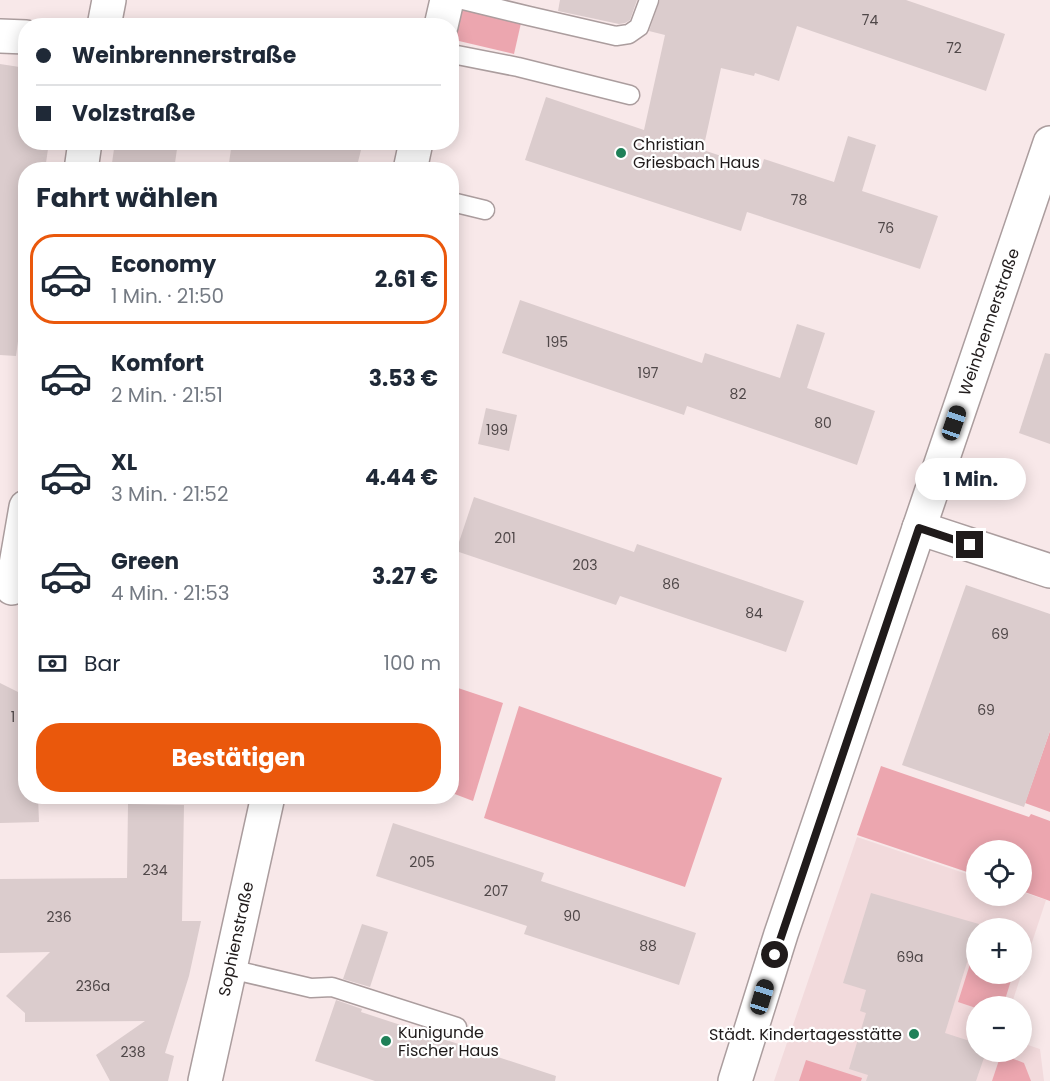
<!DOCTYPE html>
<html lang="de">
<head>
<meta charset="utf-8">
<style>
	:root { --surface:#fff; --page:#f6f6f7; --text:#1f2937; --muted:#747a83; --line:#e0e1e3; --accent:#ea580c }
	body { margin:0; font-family:Poppins,sans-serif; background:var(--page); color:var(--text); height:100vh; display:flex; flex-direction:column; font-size:22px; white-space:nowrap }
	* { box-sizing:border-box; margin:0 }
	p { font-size:20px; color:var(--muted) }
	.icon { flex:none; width:33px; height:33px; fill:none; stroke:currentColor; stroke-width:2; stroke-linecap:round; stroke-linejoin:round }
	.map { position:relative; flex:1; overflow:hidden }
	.panel { position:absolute; left:18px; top:162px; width:441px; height:642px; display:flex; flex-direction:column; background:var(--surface); border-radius:24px; box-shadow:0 3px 15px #0003 }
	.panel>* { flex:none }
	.hud { position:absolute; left:18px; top:18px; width:441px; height:132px; border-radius:24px; box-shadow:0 3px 15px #0003; display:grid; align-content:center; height:132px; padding:0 18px; background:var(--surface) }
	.buttons { position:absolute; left:966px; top:840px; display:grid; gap:12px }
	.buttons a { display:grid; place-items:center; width:66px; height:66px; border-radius:50%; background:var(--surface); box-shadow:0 3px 15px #0003; font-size:30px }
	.end { position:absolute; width:27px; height:27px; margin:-14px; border:8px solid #201b1b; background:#fff; box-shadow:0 0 0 3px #fff }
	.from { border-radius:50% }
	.bubble { position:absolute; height:42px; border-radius:21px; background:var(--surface); box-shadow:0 3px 15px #0003; font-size:20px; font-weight:700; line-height:42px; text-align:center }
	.car { position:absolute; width:18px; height:36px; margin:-18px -9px; border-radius:8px; box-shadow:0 0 4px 2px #0007; background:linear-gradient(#222 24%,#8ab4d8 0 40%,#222 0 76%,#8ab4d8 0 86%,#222 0) }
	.hud b { display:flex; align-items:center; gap:21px; height:57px; font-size:22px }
	.hud b+b { border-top:2px solid var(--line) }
	.hud i { width:15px; height:15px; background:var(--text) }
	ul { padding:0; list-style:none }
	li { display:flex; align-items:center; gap:18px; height:90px; margin:0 12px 9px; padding:0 6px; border:3px solid transparent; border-radius:24px }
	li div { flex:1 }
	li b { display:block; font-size:22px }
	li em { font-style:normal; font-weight:700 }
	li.active { border-color:var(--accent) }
	li>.icon { width:54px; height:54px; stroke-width:1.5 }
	h2 { padding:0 18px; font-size:27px; line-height:72px }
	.pay { display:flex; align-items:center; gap:15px; height:66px; padding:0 18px; font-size:22px }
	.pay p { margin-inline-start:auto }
	.primary-button { display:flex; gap:12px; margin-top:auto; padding:12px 18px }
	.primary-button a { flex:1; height:69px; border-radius:24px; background:var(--accent); color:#fff; font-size:24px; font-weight:700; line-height:69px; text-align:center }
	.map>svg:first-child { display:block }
	.built { fill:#f2dadc; fill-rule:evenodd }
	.green { fill:#eca6af }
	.building { fill:#dbcccd }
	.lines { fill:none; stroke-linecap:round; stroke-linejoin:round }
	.lane-casing { stroke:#ab9d9e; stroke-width:21 }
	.street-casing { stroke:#ab9d9e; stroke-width:36 }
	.lane { stroke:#fff; stroke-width:18 }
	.street { stroke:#fff; stroke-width:33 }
	.route { stroke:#201b1b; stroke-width:8 }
	.poi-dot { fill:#1f8058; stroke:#fff; stroke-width:2 }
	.labels { text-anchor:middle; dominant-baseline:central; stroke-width:4.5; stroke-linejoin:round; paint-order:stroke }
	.number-label { font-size:14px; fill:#4f4748 }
	.poi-label { font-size:16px; fill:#201b1b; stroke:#fff; text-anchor:start }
	.street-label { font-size:16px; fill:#201b1b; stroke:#fff }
</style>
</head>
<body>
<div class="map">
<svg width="1050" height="1081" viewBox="0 0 1050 1081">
	<rect width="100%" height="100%" fill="#f8e8e9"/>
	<path class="built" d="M857,837l119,40v19h46v-4l24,8 -35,106h-35v46h46v-9l18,6 4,32h-270zM976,928h46v46h-46z"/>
	<g class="green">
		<path d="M461,8l60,15 -7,31 -55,-13 -4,-8z"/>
		<path d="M452,686l51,17 -30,98 -21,-8z"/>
		<path d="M519,706l203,72 -37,109 -201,-69z"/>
		<path d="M1050,731v81l-25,-9z"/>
		<path d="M881,766l148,51 2,-3 19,7v80l-28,-10v-41h-46v25l-119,-40z"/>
		<path d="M976,945v29h37l-10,32h-27v2l-18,-6z"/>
		<path d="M1001,1054l23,9 7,18h-39z"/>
		<path d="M806,1060l56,18 -1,3h-62z"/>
	</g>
	<g class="building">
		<path d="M560,0h77l-7,20 -5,3 -6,1 -61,-13z"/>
		<path d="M660,0h246l99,34 -19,57 -189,-65 -18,55 -24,-8 -1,3 -33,-8 -18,82 58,19 3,-10 70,23 14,-46 28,9 -14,46 76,25 -18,53 -173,-57 -6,19 -216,-71 21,-63 98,33 21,-95 -16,-4z"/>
		<path d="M0,64l26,4v74h23l-4,28h-19v114l-10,72 -16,-1z"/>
		<path d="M115,142h63l-4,28h-63z"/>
		<path d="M232,142h131l-7,28h-128z"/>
		<path d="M520,300l182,63 3,-10 75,25 17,-54 28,9 -18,55 68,23 -18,54 -170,-59 -3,9 -182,-62z"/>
		<path d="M1045,353l5,1v90l-31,-11z"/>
		<path d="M486,408l31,7 -8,36 -31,-7z"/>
		<path d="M474,497l160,55 3,-8 167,57 -18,51 -166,-56 -4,9 -160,-54z"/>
		<path d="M966,585l84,29v117l-26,76 -122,-42z"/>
		<path d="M0,683l26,13v100h12l1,26 -39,1z"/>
		<path d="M128,804l56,1 -2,116h19l-12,55 -24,77 9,3 -6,25h-58l-14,-26 49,-34 -120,1v-9l-19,-17 44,-44 -50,1v-74l127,-1z"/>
		<path d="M393,823l151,50 -3,8 155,52 -17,52 -155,-51 3,-8 -151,-50z"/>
		<path d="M871,893l108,31 -34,109 31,10v9h10l-10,29h-110l2,-6 -19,-6 17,-56 -6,-2 6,-21 -23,-7z"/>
		<path d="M362,924l26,8 -18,55 -27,-8z"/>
		<path d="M336,1000l26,9 -1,3 195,64 -1,5h-180l-60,-20z"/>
	</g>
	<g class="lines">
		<defs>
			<g id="lane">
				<path d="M463,0l66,16 87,20 13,-2 10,-7 10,-27"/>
				<path d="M452,54l66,13 112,28"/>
				<path d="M452,202l33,8"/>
				<path d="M230,969l81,19 21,-1 125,40"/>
			</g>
			<g id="street">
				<path d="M104,26l5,-26"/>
				<path d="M441,26l6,-26"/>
				<path d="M0,36l26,1"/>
				<path d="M81,170l4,-28"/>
				<path d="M410,170l6,-28"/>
				<path d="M919,528l131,43"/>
				<path d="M12,588l14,-81"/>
				<path d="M205,1081l63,-285"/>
				<path d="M735,1081l46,-147 269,-791"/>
			</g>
		</defs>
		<use href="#lane" class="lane-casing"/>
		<use href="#street" class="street-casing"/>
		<use href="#lane" class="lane"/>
		<use href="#street" class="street"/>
	</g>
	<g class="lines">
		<path class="route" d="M775,955l144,-427 51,17"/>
	</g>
	<g class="poi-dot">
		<circle cx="621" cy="153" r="6"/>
		<circle cx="914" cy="1034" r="6"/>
		<circle cx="386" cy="1041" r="6"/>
	</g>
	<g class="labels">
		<g class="number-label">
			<text x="870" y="20">74</text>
			<text x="954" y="48">72</text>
			<text x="799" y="200">78</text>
			<text x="886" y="228">76</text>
			<text x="557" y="342">195</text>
			<text x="648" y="373">197</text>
			<text x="738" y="394">82</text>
			<text x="823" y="423">80</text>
			<text x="497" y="430">199</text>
			<text x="505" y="538">201</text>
			<text x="585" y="565">203</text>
			<text x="671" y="584">86</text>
			<text x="754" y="613">84</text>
			<text x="1000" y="634">69</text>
			<text x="986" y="710">69</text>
			<text x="13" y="717">1</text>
			<text x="422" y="862">205</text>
			<text x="155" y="870">234</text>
			<text x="496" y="891">207</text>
			<text x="572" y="916">90</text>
			<text x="59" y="917">236</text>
			<text x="648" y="946">88</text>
			<text x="910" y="957">69a</text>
			<text x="93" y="986">236a</text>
			<text x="133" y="1052">238</text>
		</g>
		<g class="poi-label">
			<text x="633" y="144">Christian<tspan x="633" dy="18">Griesbach Haus</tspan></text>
			<text x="398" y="1032">Kunigunde<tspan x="398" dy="18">Fischer Haus</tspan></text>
			<text x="902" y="1034" text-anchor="end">Städt. Kindertagesstätte</text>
		</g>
		<g class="street-label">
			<text transform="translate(989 322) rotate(-71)">Weinbrennerstraße</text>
			<text transform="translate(236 939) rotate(-78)">Sophienstraße</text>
		</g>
	</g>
</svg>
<div class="buttons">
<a><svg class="icon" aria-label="locate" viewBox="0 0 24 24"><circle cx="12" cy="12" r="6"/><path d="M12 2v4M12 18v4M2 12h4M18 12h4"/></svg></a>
<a>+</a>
<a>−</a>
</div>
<i class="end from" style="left:775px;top:955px"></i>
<i class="end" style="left:970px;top:545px"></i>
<div class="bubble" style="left:915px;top:458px;width:111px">1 Min.</div>
<i class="car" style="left:954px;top:423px;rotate:19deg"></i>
<i class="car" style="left:762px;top:997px;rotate:17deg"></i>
<div class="hud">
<b><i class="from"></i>Weinbrennerstraße</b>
<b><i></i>Volzstraße</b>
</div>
<section class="panel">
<h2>Fahrt wählen</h2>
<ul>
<li class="active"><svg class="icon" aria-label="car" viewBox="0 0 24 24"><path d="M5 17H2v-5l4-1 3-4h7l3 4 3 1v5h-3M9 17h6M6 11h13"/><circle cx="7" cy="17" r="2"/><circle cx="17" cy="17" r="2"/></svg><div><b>Economy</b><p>1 Min. · 21:50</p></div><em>2.61 €</em></li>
<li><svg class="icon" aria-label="car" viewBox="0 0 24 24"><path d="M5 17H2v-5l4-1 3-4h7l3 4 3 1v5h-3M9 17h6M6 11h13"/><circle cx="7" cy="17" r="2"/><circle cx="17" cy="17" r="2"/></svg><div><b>Komfort</b><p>2 Min. · 21:51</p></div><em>3.53 €</em></li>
<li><svg class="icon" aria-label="car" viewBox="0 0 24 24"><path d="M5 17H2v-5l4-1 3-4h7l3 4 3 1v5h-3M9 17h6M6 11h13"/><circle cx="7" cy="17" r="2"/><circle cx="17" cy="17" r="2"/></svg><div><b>XL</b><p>3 Min. · 21:52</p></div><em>4.44 €</em></li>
<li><svg class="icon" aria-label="car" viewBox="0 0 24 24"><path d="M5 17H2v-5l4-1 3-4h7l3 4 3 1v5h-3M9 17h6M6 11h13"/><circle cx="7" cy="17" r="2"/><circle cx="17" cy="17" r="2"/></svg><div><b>Green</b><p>4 Min. · 21:53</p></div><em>3.27 €</em></li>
</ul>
<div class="pay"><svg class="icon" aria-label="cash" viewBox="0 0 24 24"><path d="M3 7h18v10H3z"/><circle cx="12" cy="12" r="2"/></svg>Bar<p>100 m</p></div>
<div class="primary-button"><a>Bestätigen</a></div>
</section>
</div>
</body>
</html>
